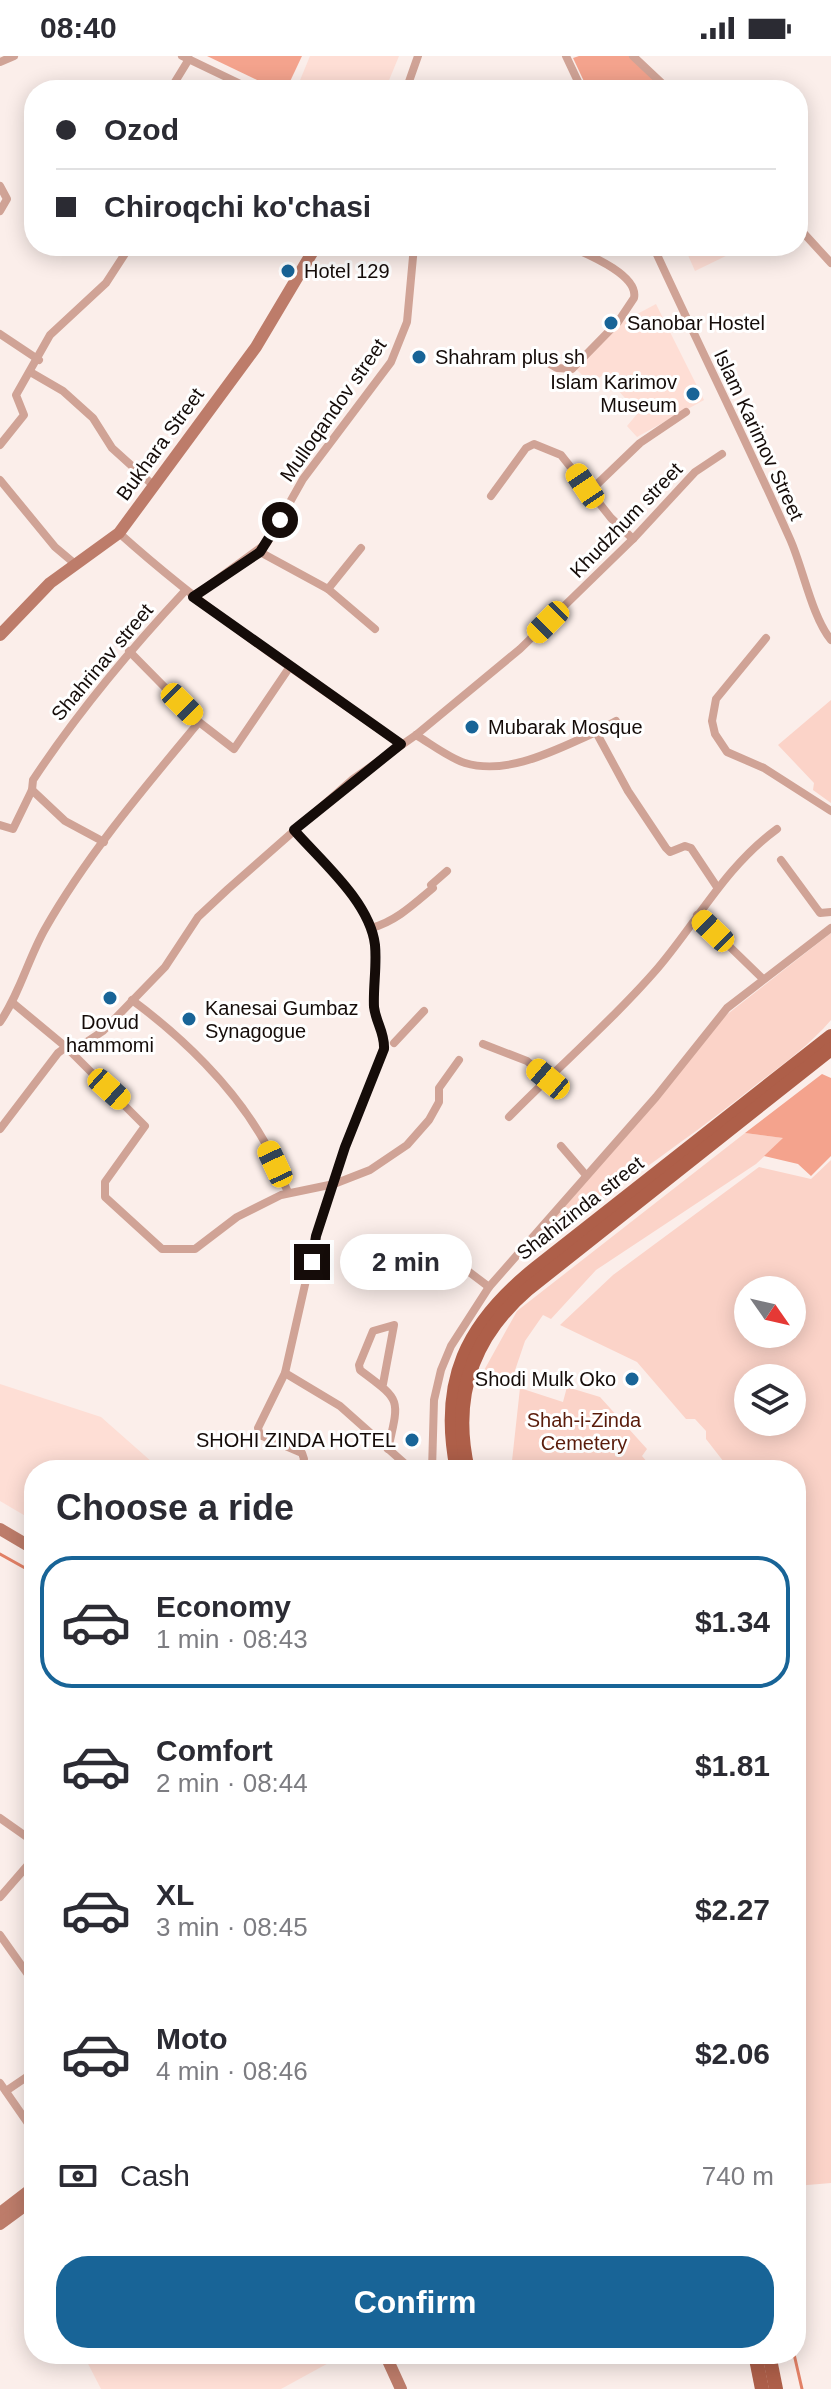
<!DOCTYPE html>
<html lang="en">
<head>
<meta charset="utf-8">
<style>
	:root { --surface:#fff; --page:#f7f7f7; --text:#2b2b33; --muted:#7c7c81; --line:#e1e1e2; --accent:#186497 }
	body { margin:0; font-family:Helvetica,sans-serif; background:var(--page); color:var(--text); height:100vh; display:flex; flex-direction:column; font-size:30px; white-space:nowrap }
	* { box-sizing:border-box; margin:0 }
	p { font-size:26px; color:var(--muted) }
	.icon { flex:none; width:44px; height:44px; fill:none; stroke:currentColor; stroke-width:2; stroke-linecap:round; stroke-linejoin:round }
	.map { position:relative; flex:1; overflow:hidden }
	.side { position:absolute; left:24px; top:1404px; width:782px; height:904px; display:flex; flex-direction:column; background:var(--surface); border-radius:32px; box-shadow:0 4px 20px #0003 }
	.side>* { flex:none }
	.guide { position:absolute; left:24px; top:24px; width:784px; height:176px; border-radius:32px; box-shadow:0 4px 20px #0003; display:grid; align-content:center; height:176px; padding:0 32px; background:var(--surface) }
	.needle { width:52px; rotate:124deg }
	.buttons { position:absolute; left:734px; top:1220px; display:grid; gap:16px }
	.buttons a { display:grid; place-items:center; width:72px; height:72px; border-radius:50%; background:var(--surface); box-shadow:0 4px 20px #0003; font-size:40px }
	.end { position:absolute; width:36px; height:36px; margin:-18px; border:10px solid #150c09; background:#fff; box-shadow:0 0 0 4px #fff }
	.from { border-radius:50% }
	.bubble { position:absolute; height:56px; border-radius:28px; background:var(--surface); box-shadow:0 4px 20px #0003; font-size:26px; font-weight:800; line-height:56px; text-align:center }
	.car { position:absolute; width:24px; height:48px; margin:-24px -12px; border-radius:10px; box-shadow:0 0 6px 2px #0007; background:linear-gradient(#f5c518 24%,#345 0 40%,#f5c518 0 76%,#345 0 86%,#f5c518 0) }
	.guide b { display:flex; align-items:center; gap:28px; height:76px; font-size:30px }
	.guide b+b { border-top:2px solid var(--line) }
	.guide i { width:20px; height:20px; background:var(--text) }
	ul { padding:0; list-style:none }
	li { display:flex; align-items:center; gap:24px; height:132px; margin:0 16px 12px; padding:0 16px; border:4px solid transparent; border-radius:32px }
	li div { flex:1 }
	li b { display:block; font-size:30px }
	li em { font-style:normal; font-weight:800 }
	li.on { border-color:var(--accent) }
	li>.icon { width:72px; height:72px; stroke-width:1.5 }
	h2 { padding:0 32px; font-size:36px; line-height:96px }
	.pay { display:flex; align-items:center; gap:20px; height:88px; padding:0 32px; font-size:30px }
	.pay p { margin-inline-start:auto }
	.button { display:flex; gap:16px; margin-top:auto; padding:16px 32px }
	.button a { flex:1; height:92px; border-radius:32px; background:var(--accent); color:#fff; font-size:32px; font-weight:800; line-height:92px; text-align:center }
	.status { display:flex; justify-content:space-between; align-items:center; height:56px; padding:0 40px; background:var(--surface); direction:ltr }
	.status svg { height:22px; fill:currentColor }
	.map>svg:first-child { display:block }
	.built { fill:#feded5 }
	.green { fill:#fbd3c8; fill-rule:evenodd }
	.forest { fill:#f4a38d }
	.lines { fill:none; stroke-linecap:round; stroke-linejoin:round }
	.stream { stroke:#e28066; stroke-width:3 }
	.street { stroke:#d0a396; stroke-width:8 }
	.secondary { stroke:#bd7c6a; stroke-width:12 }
	.primary { stroke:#ae5f49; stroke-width:14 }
	.route { stroke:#150c09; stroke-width:10 }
	.poi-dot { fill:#186497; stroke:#fff; stroke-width:3 }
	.labels { text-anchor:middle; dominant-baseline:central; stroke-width:6; stroke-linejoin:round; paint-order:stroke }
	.poi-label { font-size:20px; fill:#150c09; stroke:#fff; text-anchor:start }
	.street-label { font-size:20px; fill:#150c09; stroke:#fff }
	.park-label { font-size:20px; fill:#5a1c0b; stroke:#fff }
</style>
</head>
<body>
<div class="status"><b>08:40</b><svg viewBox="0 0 49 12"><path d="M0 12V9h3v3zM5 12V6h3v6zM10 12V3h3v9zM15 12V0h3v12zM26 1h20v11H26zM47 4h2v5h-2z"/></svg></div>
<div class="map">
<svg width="831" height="2333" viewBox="0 0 831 2333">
	<rect width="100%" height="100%" fill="#fbeeea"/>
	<g class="built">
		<path d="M310,0h89l-14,34h-89z"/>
		<path d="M684,190h49l3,5 -41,20z"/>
		<path d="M656,248l48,96 -67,37 -10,-11 11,-13 -34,-39 -13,10 -17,-17 50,-46z"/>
		<path d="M0,1328l101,33 60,53h-127v51l-34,-20z"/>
		<path d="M83,2298h262l-64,35h-180z"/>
	</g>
	<g class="green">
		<path d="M831,644v103l-18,-13 1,-7 -36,-38z"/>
		<path d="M831,877v87c-23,27 -52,47 -79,68 -72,58 -150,107 -220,167l-8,-8 201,-231z"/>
		<path d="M745,1077l39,5 -28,26 -160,106 -45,49 -8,-4 -18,26 -15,44 -28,-11 35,-63z"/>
		<path d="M831,1104v1023l-35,3v-716h-72l3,-4 -21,-27v-8l-11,-12h-9l-49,-57 -77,-37 53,-50 146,-108 52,12zM748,1234h44v44h-44zM748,1322h44v44h-44z"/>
		<path d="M567,1331l33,10 47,52 -5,7 12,14h-143l9,-82 43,14z"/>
	</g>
	<g class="forest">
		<path d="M207,0h95l-16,34h-8z"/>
		<path d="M579,0h50l37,34h-78l-15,-32z"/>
		<path d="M822,1018l9,4v78l-20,20 -13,-12 -34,-8 19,-18 -38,-5z"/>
	</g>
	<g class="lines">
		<g class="stream">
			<path d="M0,1498l34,19"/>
			<path d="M794,2298l8,35"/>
		</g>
		<g class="street">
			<path d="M182,0l71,34"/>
			<path d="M566,0l16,34"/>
			<path d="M633,0l36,34"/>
			<path d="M0,6l14,-6"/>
			<path d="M170,34l19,-31"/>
			<path d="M406,34l12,-34"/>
			<path d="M0,130l7,13 -7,12"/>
			<path d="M798,171l33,36"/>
			<path d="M653,190c45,98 93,194 137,293 13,29 22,78 41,101"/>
			<path d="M0,278l39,26"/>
			<path d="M543,304l14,8 15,1 46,-47 16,-24c5,-23 -47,-44 -65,-52"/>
			<path d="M32,317l31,18 30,27 19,30 42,38"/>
			<path d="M0,389l24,-30 -8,-20 34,-60 56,-52 24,-37"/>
			<path d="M0,424l55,67 19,16"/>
			<path d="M590,435l50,-48 46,-31"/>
			<path d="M491,440l35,-48 8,-4 27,11 50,63 22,21"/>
			<path d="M119,477c88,79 184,144 282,211"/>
			<path d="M260,496l68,37 33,-41"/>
			<path d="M328,533l47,40"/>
			<path d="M193,541l74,-54 36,-64 88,-117 16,-40 7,-76"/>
			<path d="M766,582l-50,61 -4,22 3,13 12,18 37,16 67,43"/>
			<path d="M129,595l70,71 35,27 55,-81"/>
			<path d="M616,665l-20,11 32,59 38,57 4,4 15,-6 6,2 26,39"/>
			<path d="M416,679c15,9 33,23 49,28 44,13 92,-14 131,-31"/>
			<path d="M32,734l33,31 39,21"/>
			<path d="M0,769l13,4 19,-39 1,-10c45,-68 95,-128 151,-188"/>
			<path d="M294,774c27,31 76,72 81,115 2,21 -2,42 -1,62 2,16 11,26 10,42l-39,98 -29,89 -31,137 -27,55 2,7 42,18 2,6 -3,11"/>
			<path d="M781,804l39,53 11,-1"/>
			<path d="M697,859l66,64"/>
			<path d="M371,872c24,-6 43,-24 62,-40l-2,-3 16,-14"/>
			<path d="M132,944c50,37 101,86 132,141 9,16 16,34 24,51"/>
			<path d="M13,947l53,44 79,79 -40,56v15l57,52h33l42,-32 44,-22 53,-11 36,-14 37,-25 22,-25 10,-18v-14l20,-28"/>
			<path d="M0,966c20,-29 28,-63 45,-93 42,-74 100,-142 154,-207"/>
			<path d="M394,987l30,-32"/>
			<path d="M483,988l44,17 21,18"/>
			<path d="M509,1061c49,-50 103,-96 148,-148 41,-48 68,-102 120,-140"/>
			<path d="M0,1073l58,-76 8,-6 16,-2 21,-14 62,-64 33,-50 30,-28 125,-110 63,-44 104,-86 113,-110 62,-67 27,-18"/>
			<path d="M561,1090l24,28"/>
			<path d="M452,1203l37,28"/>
			<path d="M285,1317l55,33 72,64"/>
			<path d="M383,1328l11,-59 -21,6 -14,34 1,5c41,31 40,27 28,79"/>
			<path d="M432,1414l2,-70 7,-30 10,-24 38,-59 167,-190 71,-89 104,-80"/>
			<path d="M30,1686l4,3"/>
			<path d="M0,1762l34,24"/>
			<path d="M0,1841l34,-39"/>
			<path d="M0,1879l34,48"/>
			<path d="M0,2027l34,49"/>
			<path d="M6,2035l28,-19"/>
		</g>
		<g class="secondary">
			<path d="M0,579l50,-52 69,-50 137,-186 60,-101"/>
			<path d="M0,1473l34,20"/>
			<path d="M0,2157l34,-26"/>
			<path d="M0,2168l34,-25"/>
			<path d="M385,2298l16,35"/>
		</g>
		<g class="primary">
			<path d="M457,1414c-18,-89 9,-146 79,-202l295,-232"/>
			<path d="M468,1414c-17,-73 4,-133 60,-181l303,-240"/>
			<path d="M755,2298l7,35"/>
			<path d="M769,2298l7,35"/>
		</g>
	</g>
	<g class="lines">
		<path class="route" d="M280,464l-20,32 -67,45 208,147 -107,86c27,31 76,72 81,115 2,21 -2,42 -1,62 2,16 11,26 10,42l-39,98 -29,89 -4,26"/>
	</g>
	<g class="poi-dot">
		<circle cx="288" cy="215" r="8"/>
		<circle cx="611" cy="267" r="8"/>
		<circle cx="419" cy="301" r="8"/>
		<circle cx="693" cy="338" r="8"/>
		<circle cx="472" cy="671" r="8"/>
		<circle cx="110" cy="942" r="8"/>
		<circle cx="189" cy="963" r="8"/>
		<circle cx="632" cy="1323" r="8"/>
		<circle cx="412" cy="1384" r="8"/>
	</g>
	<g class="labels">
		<g class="poi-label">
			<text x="304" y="215">Hotel 129</text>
			<text x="627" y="267">Sanobar Hostel</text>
			<text x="435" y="301">Shahram plus sh</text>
			<text x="677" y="326" text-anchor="end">Islam Karimov<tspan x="677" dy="23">Museum</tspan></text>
			<text x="488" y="671">Mubarak Mosque</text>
			<text x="205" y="952">Kanesai Gumbaz<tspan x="205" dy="23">Synagogue</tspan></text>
			<text x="110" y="966" text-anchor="middle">Dovud<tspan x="110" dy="23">hammomi</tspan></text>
			<text x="616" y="1323" text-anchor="end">Shodi Mulk Oko</text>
			<text x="396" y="1384" text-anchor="end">SHOHI ZINDA HOTEL</text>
		</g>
		<g class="street-label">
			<text transform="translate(333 354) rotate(-55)">Mulloqandov street</text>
			<text transform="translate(759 379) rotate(65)">Islam Karimov Street</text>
			<text transform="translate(160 388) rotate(-54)">Bukhara Street</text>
			<text transform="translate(626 464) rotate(-46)">Khudzhum street</text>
			<text transform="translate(102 606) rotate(-50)">Shahrinav street</text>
			<text transform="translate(580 1152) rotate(-38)">Shahizinda street</text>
		</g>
		<g class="park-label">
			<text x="584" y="1364">Shah-i-Zinda<tspan x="584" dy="23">Cemetery</tspan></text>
		</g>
	</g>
</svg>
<div class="buttons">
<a><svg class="needle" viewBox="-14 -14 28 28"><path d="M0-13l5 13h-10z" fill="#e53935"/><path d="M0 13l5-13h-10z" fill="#7c7c81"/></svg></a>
<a><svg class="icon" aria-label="layers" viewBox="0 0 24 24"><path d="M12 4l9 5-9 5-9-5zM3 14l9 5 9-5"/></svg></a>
</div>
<i class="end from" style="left:280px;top:464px"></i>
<i class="end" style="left:312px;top:1206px"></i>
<div class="bubble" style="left:340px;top:1178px;width:132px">2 min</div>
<i class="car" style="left:585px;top:430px;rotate:326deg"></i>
<i class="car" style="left:548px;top:566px;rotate:225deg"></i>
<i class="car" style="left:182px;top:648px;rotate:135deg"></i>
<i class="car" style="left:713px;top:875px;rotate:314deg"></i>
<i class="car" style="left:548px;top:1023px;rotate:310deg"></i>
<i class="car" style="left:109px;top:1033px;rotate:132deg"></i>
<i class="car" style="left:275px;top:1108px;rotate:335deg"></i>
<div class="guide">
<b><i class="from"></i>Ozod</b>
<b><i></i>Chiroqchi ko'chasi</b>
</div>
<section class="side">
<h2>Choose a ride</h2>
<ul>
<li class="on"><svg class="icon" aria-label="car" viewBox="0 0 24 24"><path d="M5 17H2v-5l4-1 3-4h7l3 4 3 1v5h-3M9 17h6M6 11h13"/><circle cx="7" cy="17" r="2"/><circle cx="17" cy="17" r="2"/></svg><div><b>Economy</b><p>1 min · 08:43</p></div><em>$1.34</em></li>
<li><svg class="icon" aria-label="car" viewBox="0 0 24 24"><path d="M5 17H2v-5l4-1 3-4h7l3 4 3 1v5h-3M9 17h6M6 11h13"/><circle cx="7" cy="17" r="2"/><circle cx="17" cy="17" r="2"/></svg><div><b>Comfort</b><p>2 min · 08:44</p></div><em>$1.81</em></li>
<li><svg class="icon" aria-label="car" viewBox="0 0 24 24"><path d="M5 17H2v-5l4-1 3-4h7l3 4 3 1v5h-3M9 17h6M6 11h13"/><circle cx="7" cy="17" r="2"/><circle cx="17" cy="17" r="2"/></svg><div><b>XL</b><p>3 min · 08:45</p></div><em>$2.27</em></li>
<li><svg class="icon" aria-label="car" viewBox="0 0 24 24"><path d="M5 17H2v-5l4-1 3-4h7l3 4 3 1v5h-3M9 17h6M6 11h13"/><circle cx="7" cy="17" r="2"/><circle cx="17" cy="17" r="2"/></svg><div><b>Moto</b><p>4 min · 08:46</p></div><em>$2.06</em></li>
</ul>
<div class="pay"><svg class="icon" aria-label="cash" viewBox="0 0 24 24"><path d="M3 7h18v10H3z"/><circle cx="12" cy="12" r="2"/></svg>Cash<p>740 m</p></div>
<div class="button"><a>Confirm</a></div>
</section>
</div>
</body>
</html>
